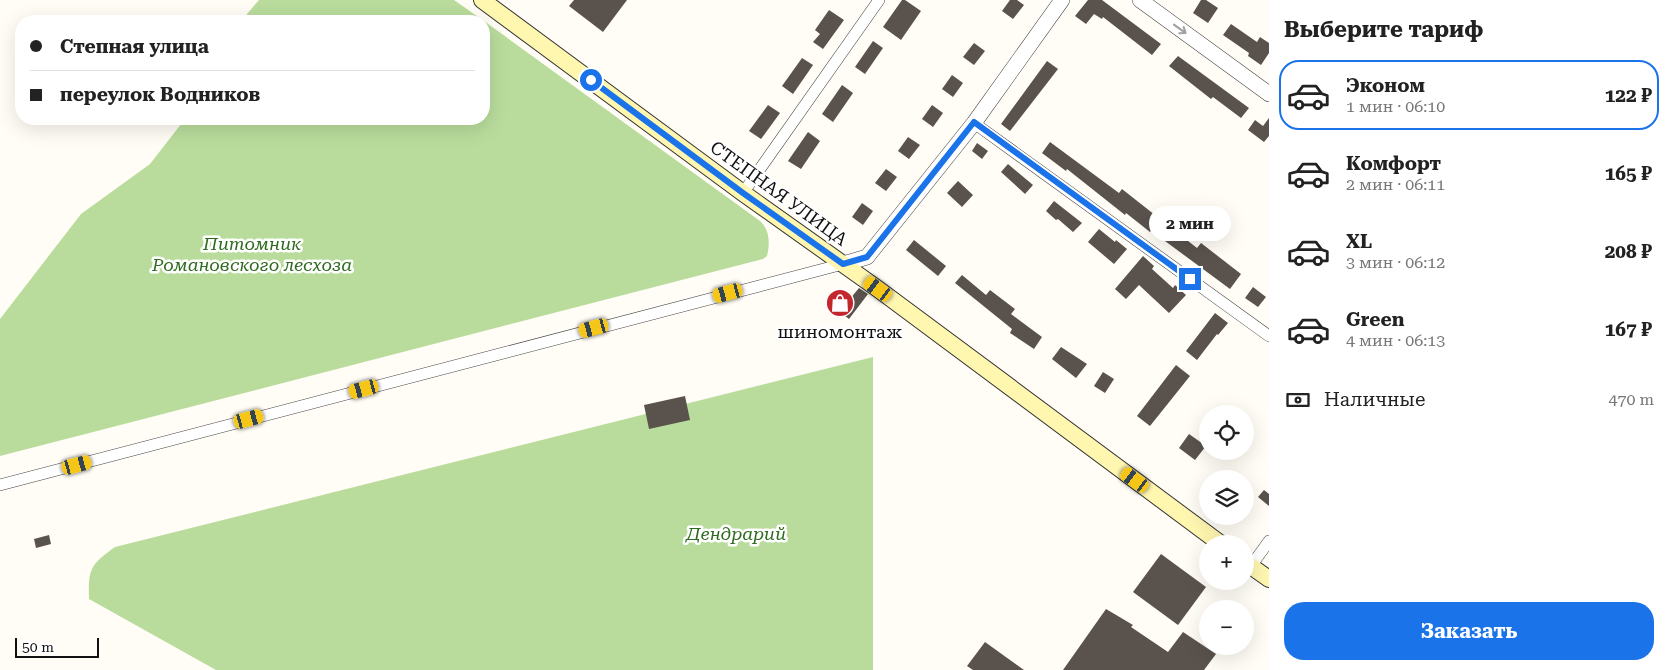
<!DOCTYPE html>
<html lang="ru">
<head>
<meta charset="utf-8">
<style>
	:root { --surface:#fff; --page:#f6f6f6; --text:#222; --muted:#767676; --line:#e0e0e0; --accent:#1a73e8 }
	body { margin:0; font-family:"Roboto Serif",serif; background:var(--page); color:var(--text); height:100vh; display:flex; flex-direction:column; font-size:19px; white-space:nowrap }
	* { box-sizing:border-box; margin:0 }
	p { font-size:16px; color:var(--muted) }
	.icon { flex:none; width:28px; height:28px; fill:none; stroke:currentColor; stroke-width:2; stroke-linecap:round; stroke-linejoin:round }
	.map { position:relative; flex:1; overflow:hidden }
	.panel { display:flex; flex-direction:column; background:var(--surface); width:400px }
	.panel>* { flex:none }
	.banner { position:absolute; left:15px; top:15px; width:475px; height:110px; border-radius:20px; box-shadow:0 5px 20px #0002; display:grid; align-content:center; height:110px; padding:0 15px; background:var(--surface) }
	.controls { position:absolute; left:1199px; top:405px; display:grid; gap:10px }
	.controls a { display:grid; place-items:center; width:55px; height:55px; border-radius:50%; background:var(--surface); box-shadow:0 5px 20px #0002; font-size:25px }
	.scale { position:absolute; left:15px; bottom:12px; width:84px; box-sizing:border-box; padding-left:5px; border:2px solid #111; border-top:0; font-size:14px; line-height:18px; white-space:nowrap; color:#111; -webkit-text-stroke:4px #fff; paint-order:stroke }
	.end { position:absolute; width:22px; height:22px; margin:-11px; border:6px solid #1a73e8; background:#fff; box-shadow:0 0 0 2px #fff }
	.from { border-radius:50% }
	.bubble { position:absolute; height:35px; border-radius:18px; background:var(--surface); box-shadow:0 5px 20px #0002; font-size:16px; font-weight:700; line-height:35px; text-align:center }
	.car { position:absolute; width:15px; height:30px; margin:-15px -8px; border-radius:6px; box-shadow:0 0 4px 1px #0007; background:linear-gradient(#f5c518 24%,#345 0 40%,#f5c518 0 76%,#345 0 86%,#f5c518 0) }
	.banner b { display:flex; align-items:center; gap:18px; height:48px; font-size:19px }
	.banner b+b { border-top:1px solid var(--line) }
	.banner i { width:12px; height:12px; background:var(--text) }
	ul { padding:0; list-style:none }
	li { display:flex; align-items:center; gap:15px; height:70px; margin:0 10px 8px; padding:0 5px; border:2px solid transparent; border-radius:20px }
	li div { flex:1 }
	li b { display:block; font-size:19px }
	li em { font-style:normal; font-weight:700 }
	li.selected { border-color:var(--accent) }
	li>.icon { width:45px; height:45px; stroke-width:1.5 }
	h2 { padding:0 15px; font-size:22px; line-height:60px }
	.pay { display:flex; align-items:center; gap:12px; height:55px; padding:0 15px; font-size:19px }
	.pay p { margin-inline-start:auto }
	.primary-button { display:flex; gap:10px; margin-top:auto; padding:10px 15px }
	.primary-button a { flex:1; height:58px; border-radius:20px; background:var(--accent); color:#fff; font-size:20px; font-weight:700; line-height:58px; text-align:center }
	main { display:flex; flex:1; min-height:0 }
	.map>svg:first-child { display:block }
	.forest { fill:#b9dc9c }
	.building { fill:#5a524d }
	.lines { fill:none; stroke-linecap:round; stroke-linejoin:round }
	.minor-casing { stroke:#444; stroke-width:12 }
	.tertiary-casing { stroke:#444; stroke-width:16 }
	.secondary-casing { stroke:#333; stroke-width:18 }
	.minor { stroke:#fff; stroke-width:11 }
	.tertiary { stroke:#fff; stroke-width:15 }
	.secondary { stroke:#fff6b0; stroke-width:16 }
	.oneway { stroke:#a0a0a0 }
	.route { stroke:#1a73e8; stroke-width:6 }
	.labels { text-anchor:middle; dominant-baseline:central; stroke-width:5; stroke-linejoin:round; paint-order:stroke }
	.street-label { font-size:18px; fill:#111; stroke:#fff }
	.park-label { font-size:18px; font-style:italic; fill:#2f6b1f; stroke:#fff }
	.poi-label { font-size:18px; fill:#111; stroke:#fff }
</style>
</head>
<body>
<main>
<div class="map">
<svg width="1269" height="670" viewBox="0 0 1269 670">
	<rect width="100%" height="100%" fill="#fffdf5"/>
	<g class="forest">
		<path d="M259,0h195l30,21h-240l3,-7z"/>
		<path d="M484,21l276,200c10,9 10,23 7,35l-4,3 -763,197v-137l81,-105 69,-50 35,-45h299z"/>
		<path d="M873,357v313h-657l-127,-71c-1,-30 1,-34 26,-52z"/>
	</g>
	<g class="building">
		<path d="M574,0h53l-24,32 -34,-26z"/>
		<path d="M902,0h3l16,11 -20,29 -18,-13z"/>
		<path d="M1010,0h7l7,5 -11,14 -11,-8z"/>
		<path d="M1088,0h14l59,44 -9,11 -49,-38 -1,2 -8,-5 -8,10 -11,-8z"/>
		<path d="M1201,0h5l12,8 -10,15 -15,-10z"/>
		<path d="M829,10l15,10 -21,29 -10,-7 7,-8 -5,-4z"/>
		<path d="M1231,24l26,18 3,-5 9,6v10l-8,12 -13,-9 1,-3 -26,-18z"/>
		<path d="M873,41l10,7 -18,26 -10,-7z"/>
		<path d="M974,43l11,8 -11,14 -11,-8z"/>
		<path d="M1178,56l71,52 -8,10 -28,-21 -2,2 -42,-33z"/>
		<path d="M802,58l11,7 -20,29 -11,-8z"/>
		<path d="M1047,61l11,8 -48,62 -9,-7z"/>
		<path d="M952,75l11,8 -10,14 -11,-8z"/>
		<path d="M842,85l11,8 -20,29 -11,-8z"/>
		<path d="M768,105l12,8 -19,26 -12,-8z"/>
		<path d="M932,105l11,8 -10,14 -11,-8z"/>
		<path d="M1269,118v18l-5,6 -16,-12 7,-10 8,6z"/>
		<path d="M808,132l12,9 -19,28 -13,-8z"/>
		<path d="M908,137l12,8 -11,14 -11,-8z"/>
		<path d="M1050,142l69,51 3,-4 38,30 -10,13 -24,-19 -1,2 -58,-46 -1,2 -24,-18z"/>
		<path d="M977,143l11,8 -6,8 -10,-8z"/>
		<path d="M1008,164l25,21 -8,9 -24,-22z"/>
		<path d="M886,169l11,8 -11,14 -11,-8z"/>
		<path d="M958,181l15,14 -11,12 -15,-14z"/>
		<path d="M1054,201l28,22 -9,9 -15,-13 -2,1 -10,-9z"/>
		<path d="M862,203l11,8 -10,14 -11,-8z"/>
		<path d="M1099,229l16,13 1,-2 11,9 -13,15 -26,-22z"/>
		<path d="M1174,230l23,18 4,-5 40,31 -11,15 -65,-48z"/>
		<path d="M914,240l32,26 -8,10 -32,-26z"/>
		<path d="M1143,256l11,10 -2,3 21,19 2,-3 11,10 -17,18 -30,-28 -13,14 -11,-10z"/>
		<path d="M962,275l24,20 4,-5 25,19 -4,5 31,23 -8,12 -24,-16 2,-4 -57,-46z"/>
		<path d="M1253,287l13,10 -8,10 -13,-9z"/>
		<path d="M859,288l9,6 -19,25 -17,-13 9,-11 8,5z"/>
		<path d="M1215,313l13,10 -10,12 -1,-1 -20,26 -11,-9z"/>
		<path d="M1061,347l26,17 -11,14 -24,-19z"/>
		<path d="M1176,365l14,11 -40,50 -13,-10z"/>
		<path d="M1103,372l11,7 -9,14 -11,-7z"/>
		<path d="M685,396l5,24 -41,9 -5,-24z"/>
		<path d="M1189,434l17,12 -11,14 -16,-12z"/>
		<path d="M1264,490l5,4v12l-11,-9z"/>
		<path d="M49,535l2,9 -15,4 -2,-9z"/>
		<path d="M1161,554l45,33 -28,38 -45,-33z"/>
		<path d="M1106,609l27,16 -2,2 37,25 15,-20 33,22 -12,16h-141z"/>
		<path d="M985,642l39,28h-51l-6,-4z"/>
	</g>
	<g class="lines">
		<defs>
			<g id="minor">
				<path d="M974,123l295,213"/>
				<path d="M743,193l136,-193"/>
				<path d="M0,485l843,-221"/>
				<path d="M1251,566l18,-25"/>
			</g>
			<g id="tertiary">
				<path d="M1140,0l129,94"/>
				<path d="M843,264l24,-7 107,-134 88,-123"/>
			</g>
			<g id="secondary">
				<path d="M482,0l261,193 135,96 343,255"/>
				<path d="M1245,562l24,17"/>
			</g>
		</defs>
		<use href="#minor" class="minor-casing"/>
		<use href="#tertiary" class="tertiary-casing"/>
		<use href="#secondary" class="secondary-casing"/>
		<use href="#minor" class="minor"/>
		<use href="#tertiary" class="tertiary"/>
		<use href="#secondary" class="secondary"/>
	</g>
	<defs><path id="oneway-shaft" d="M-6 0H5M1.5-3L5.5 0L1.5 3" fill="none" stroke-width="1.6" stroke-linecap="round" stroke-linejoin="round" transform="scale(1.25)"/></defs>
	<use class="oneway" href="#oneway-shaft" transform="translate(1180 29) rotate(36)"/>
	<g class="lines">
		<path class="route" d="M591,80l152,113 100,71 24,-7 107,-135 216,157"/>
	</g>
	<defs>
		<symbol id="shop-disc" viewBox="-11 -11 22 22"><circle r="9.5" fill="#c4262e" stroke="#fff"/><path d="M-5-2.5h2.3a2.7 3.5 0 0 1 5.4 0H5L5.5 6h-11ZM-1.5-2.5h3a1.5 2.3 0 0 0-3 0Z" fill="#fff"/></symbol>
	</defs>
	<g fill-rule="evenodd">
		<use href="#shop-disc" x="824" y="287" width="32" height="32"/>
	</g>
	<g class="labels">
		<g class="street-label">
			<text transform="translate(779 193) rotate(36)">СТЕПНАЯ УЛИЦА</text>
		</g>
		<g class="park-label">
			<text x="252" y="243">Питомник<tspan x="252" dy="21">Романовского лесхоза</tspan></text>
			<text x="736" y="533">Дендрарий</text>
		</g>
		<g class="poi-label">
			<text x="840" y="331">шиномонтаж</text>
		</g>
	</g>
</svg>
<div class="controls">
<a><svg class="icon" aria-label="locate" viewBox="0 0 24 24"><circle cx="12" cy="12" r="6"/><path d="M12 2v4M12 18v4M2 12h4M18 12h4"/></svg></a>
<a><svg class="icon" aria-label="layers" viewBox="0 0 24 24"><path d="M12 4l9 5-9 5-9-5zM3 14l9 5 9-5"/></svg></a>
<a>+</a>
<a>−</a>
</div>
<div class="scale">50 m</div>
<i class="end from" style="left:591px;top:80px"></i>
<i class="end" style="left:1190px;top:279px"></i>
<div class="bubble" style="left:1149px;top:206px;width:82px">2 мин</div>
<i class="car" style="left:878px;top:289px;rotate:306deg"></i>
<i class="car" style="left:728px;top:293px;rotate:255deg"></i>
<i class="car" style="left:594px;top:328px;rotate:255deg"></i>
<i class="car" style="left:364px;top:389px;rotate:255deg"></i>
<i class="car" style="left:249px;top:419px;rotate:75deg"></i>
<i class="car" style="left:77px;top:465px;rotate:75deg"></i>
<i class="car" style="left:1135px;top:480px;rotate:306deg"></i>
<div class="banner">
<b><i class="from"></i>Степная улица</b>
<b><i></i>переулок Водников</b>
</div>
</div>
<section class="panel">
<h2>Выберите тариф</h2>
<ul>
<li class="selected"><svg class="icon" aria-label="car" viewBox="0 0 24 24"><path d="M5 17H2v-5l4-1 3-4h7l3 4 3 1v5h-3M9 17h6M6 11h13"/><circle cx="7" cy="17" r="2"/><circle cx="17" cy="17" r="2"/></svg><div><b>Эконом</b><p>1 мин · 06:10</p></div><em>122 ₽</em></li>
<li><svg class="icon" aria-label="car" viewBox="0 0 24 24"><path d="M5 17H2v-5l4-1 3-4h7l3 4 3 1v5h-3M9 17h6M6 11h13"/><circle cx="7" cy="17" r="2"/><circle cx="17" cy="17" r="2"/></svg><div><b>Комфорт</b><p>2 мин · 06:11</p></div><em>165 ₽</em></li>
<li><svg class="icon" aria-label="car" viewBox="0 0 24 24"><path d="M5 17H2v-5l4-1 3-4h7l3 4 3 1v5h-3M9 17h6M6 11h13"/><circle cx="7" cy="17" r="2"/><circle cx="17" cy="17" r="2"/></svg><div><b>XL</b><p>3 мин · 06:12</p></div><em>208 ₽</em></li>
<li><svg class="icon" aria-label="car" viewBox="0 0 24 24"><path d="M5 17H2v-5l4-1 3-4h7l3 4 3 1v5h-3M9 17h6M6 11h13"/><circle cx="7" cy="17" r="2"/><circle cx="17" cy="17" r="2"/></svg><div><b>Green</b><p>4 мин · 06:13</p></div><em>167 ₽</em></li>
</ul>
<div class="pay"><svg class="icon" aria-label="cash" viewBox="0 0 24 24"><path d="M3 7h18v10H3z"/><circle cx="12" cy="12" r="2"/></svg>Наличные<p>470 m</p></div>
<div class="primary-button"><a>Заказать</a></div>
</section>
</main>
</body>
</html>
